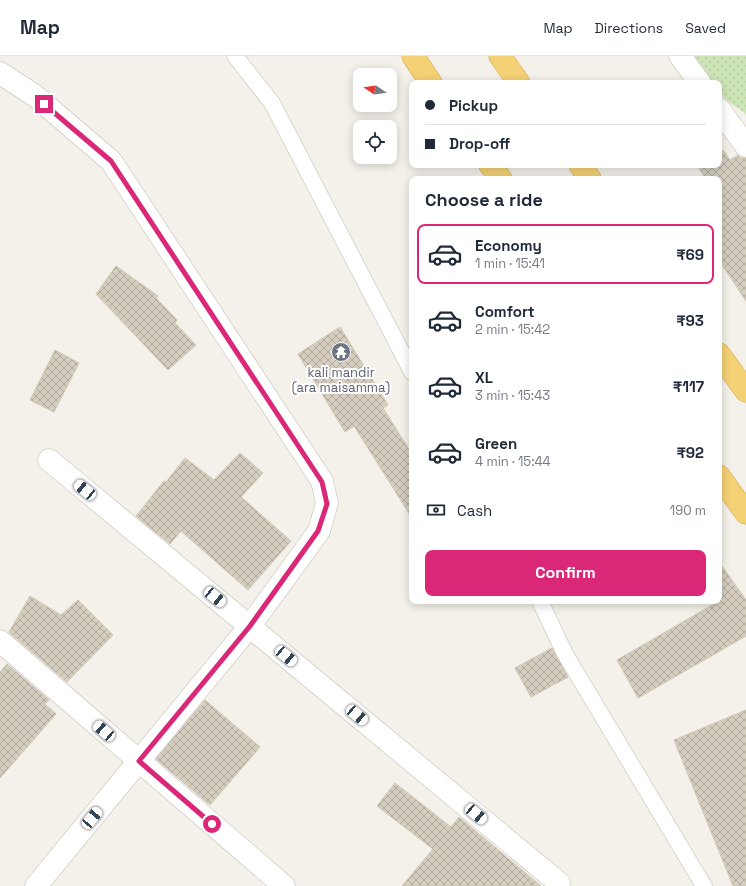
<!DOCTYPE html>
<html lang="en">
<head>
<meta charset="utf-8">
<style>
	:root { --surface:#fff; --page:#f6f6f7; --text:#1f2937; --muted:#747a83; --line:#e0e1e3; --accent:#db2777 }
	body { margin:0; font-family:"Space Grotesk",sans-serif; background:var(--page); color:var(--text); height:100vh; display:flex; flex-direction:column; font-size:15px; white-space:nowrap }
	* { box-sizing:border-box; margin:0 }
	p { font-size:13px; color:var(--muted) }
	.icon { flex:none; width:22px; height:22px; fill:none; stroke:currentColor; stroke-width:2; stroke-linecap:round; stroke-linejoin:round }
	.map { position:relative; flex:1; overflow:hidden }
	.details { position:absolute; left:409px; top:120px; width:313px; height:428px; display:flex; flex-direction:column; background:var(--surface); border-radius:8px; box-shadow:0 2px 10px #0003 }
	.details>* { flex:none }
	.top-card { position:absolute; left:409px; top:24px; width:313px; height:88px; border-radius:8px; box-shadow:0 2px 10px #0003; display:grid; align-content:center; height:88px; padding:0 16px; background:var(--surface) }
	.needle { width:26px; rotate:283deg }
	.controls { position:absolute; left:353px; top:12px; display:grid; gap:8px }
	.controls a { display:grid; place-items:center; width:44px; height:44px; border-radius:8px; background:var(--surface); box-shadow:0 2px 10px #0003; font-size:20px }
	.end { position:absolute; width:18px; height:18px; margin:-9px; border:5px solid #db2777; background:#fff; box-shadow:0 0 0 2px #fff }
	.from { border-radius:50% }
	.car { position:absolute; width:12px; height:24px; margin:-12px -6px; border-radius:5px; box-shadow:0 0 3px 1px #0007; background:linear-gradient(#fff 24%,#345 0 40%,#fff 0 76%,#345 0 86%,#fff 0) }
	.top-card b { display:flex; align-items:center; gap:14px; height:38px; font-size:15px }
	.top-card b+b { border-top:1px solid var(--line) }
	.top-card i { width:10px; height:10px; background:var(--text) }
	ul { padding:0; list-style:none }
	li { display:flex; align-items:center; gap:12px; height:60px; margin:0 8px 6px; padding:0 8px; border:2px solid transparent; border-radius:8px }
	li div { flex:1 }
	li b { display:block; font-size:15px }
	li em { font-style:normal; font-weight:800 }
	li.current { border-color:var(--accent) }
	li>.icon { width:36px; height:36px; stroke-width:1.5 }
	h2 { padding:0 16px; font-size:18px; line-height:48px }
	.pay { display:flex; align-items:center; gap:10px; height:44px; padding:0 16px; font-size:15px }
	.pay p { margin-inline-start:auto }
	.action { display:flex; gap:8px; margin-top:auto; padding:8px 16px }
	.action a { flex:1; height:46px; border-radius:8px; background:var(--accent); color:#fff; font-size:16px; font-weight:800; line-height:46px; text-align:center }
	header { display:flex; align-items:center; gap:24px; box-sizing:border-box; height:56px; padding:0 20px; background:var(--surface); border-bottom:1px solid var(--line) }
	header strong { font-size:19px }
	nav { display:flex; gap:22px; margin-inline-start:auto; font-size:14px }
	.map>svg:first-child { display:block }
	.park { fill:url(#park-dots) }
	.building { fill:url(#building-cross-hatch); stroke:#cfc6b4 }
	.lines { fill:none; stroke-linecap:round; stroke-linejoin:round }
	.lane-casing { stroke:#bfbaad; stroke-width:17 }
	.street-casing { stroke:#bfbaad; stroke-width:23 }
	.highway-casing { stroke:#d3a745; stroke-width:23 }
	.lane { stroke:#fff; stroke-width:16 }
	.street { stroke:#fff; stroke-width:22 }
	.highway { stroke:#f4d175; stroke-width:22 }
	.route { stroke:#db2777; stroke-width:5 }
	.labels { text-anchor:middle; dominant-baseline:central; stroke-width:4; stroke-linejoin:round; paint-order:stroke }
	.worship-label { font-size:13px; fill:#5b616d; stroke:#fff }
</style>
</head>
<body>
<header>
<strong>Map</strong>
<nav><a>Map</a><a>Directions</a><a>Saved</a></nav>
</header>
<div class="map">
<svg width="746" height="830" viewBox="0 0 746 830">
	<defs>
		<pattern id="park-dots" width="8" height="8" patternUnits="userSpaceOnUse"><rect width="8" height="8" fill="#cde5b6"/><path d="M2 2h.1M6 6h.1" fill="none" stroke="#b1c69d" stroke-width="1.8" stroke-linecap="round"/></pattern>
		<pattern id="building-cross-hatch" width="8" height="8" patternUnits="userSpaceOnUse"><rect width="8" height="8" fill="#d5cec0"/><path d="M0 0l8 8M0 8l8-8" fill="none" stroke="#afa99d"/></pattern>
	</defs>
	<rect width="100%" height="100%" fill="#f4f1ea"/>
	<path class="park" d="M693,0h53v58c-12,-9 -27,-15 -27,-31h-6z"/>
	<g class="building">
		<path d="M723,94l7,10 8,-5 3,3h5v143l-27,-41v-81h-13l-8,-12 3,-2h18v-12z"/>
		<path d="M116,210l42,30 -2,2 21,22 -2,3 21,22 -28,25 -72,-76z"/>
		<path d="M340,271l48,78 -5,3 29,46v64l-58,-92 -9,6 -47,-78z"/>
		<path d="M55,294l24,13 -25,49 -24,-12z"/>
		<path d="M240,397l23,20 -22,24 50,44 -43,49 -67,-59 -11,13 -34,-28 28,-35 2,1 19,-24 29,22z"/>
		<path d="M719,506l27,38v36l-108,62 -21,-38 102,-59z"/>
		<path d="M30,540l31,19 17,-15 35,35 -46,47 -58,-50z"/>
		<path d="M552,592l16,29 -37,20 -16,-29z"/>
		<path d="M7,608l42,36 -4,4 11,10 -56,64v-106z"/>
		<path d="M205,644l55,47 -50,58 -54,-46z"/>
		<path d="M746,654v176h-13l-59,-146z"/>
		<path d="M395,727l56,44 8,-10 82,69h-139l31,-37 -56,-43z"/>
	</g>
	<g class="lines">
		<defs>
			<g id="lane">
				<path d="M235,0l37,47 140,269"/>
				<path d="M540,545l25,53 139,232"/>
			</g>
			<g id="street">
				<path d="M680,0l20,27"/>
				<path d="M0,17l34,22 77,66 211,320 5,22 -8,28 -69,95 -214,260"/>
				<path d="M719,53l27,37"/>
				<path d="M49,404l510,423"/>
				<path d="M0,585l284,245"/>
			</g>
			<g id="highway">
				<path d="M413,0l18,27"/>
				<path d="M500,0l19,27"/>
				<path d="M490,109l11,14"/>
				<path d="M580,109l10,14"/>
				<path d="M719,298l27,37"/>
				<path d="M719,420l27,37"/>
			</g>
		</defs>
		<use href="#lane" class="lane-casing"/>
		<use href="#street" class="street-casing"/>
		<use href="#highway" class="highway-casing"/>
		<use href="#lane" class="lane"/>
		<use href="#street" class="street"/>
		<use href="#highway" class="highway"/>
	</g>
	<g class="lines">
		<path class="route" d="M44,48l67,57 211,321 5,22 -9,27 -68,95 -111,135 73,63"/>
	</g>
	<defs>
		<symbol id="temple-disc" viewBox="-11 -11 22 22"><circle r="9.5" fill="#6b7280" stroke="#fff"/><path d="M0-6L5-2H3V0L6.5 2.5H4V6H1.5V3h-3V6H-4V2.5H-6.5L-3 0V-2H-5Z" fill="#fff"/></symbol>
	</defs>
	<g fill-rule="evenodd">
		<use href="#temple-disc" x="330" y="285" width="22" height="22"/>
	</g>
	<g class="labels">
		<g class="worship-label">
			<text x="341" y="316">kali mandir<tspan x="341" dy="15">(ara maisamma)</tspan></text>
		</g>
	</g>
</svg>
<div class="controls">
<a><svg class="needle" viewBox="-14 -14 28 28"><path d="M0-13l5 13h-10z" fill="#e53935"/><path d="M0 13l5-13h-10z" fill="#747a83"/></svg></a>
<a><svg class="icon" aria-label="locate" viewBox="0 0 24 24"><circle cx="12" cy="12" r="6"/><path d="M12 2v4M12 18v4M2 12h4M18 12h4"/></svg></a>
</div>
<i class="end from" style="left:212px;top:768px"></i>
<i class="end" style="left:44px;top:48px"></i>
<i class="car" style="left:85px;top:434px;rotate:309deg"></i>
<i class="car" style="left:215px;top:541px;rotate:129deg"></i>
<i class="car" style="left:286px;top:600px;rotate:130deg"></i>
<i class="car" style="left:357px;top:659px;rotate:130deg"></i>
<i class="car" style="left:104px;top:675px;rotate:311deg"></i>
<i class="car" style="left:476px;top:758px;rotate:130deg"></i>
<i class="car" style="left:92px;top:762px;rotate:40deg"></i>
<div class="top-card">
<b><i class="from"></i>Pickup</b>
<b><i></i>Drop-off</b>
</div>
<section class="details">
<h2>Choose a ride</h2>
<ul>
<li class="current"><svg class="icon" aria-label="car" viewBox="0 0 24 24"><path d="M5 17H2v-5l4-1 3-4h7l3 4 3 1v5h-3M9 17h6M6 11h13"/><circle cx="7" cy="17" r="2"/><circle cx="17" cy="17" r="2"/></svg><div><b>Economy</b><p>1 min · 15:41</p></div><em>₹69</em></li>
<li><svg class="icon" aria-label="car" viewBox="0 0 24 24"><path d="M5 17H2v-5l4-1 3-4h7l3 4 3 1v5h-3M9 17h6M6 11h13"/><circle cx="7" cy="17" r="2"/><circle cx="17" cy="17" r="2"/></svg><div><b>Comfort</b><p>2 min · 15:42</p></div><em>₹93</em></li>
<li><svg class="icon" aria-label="car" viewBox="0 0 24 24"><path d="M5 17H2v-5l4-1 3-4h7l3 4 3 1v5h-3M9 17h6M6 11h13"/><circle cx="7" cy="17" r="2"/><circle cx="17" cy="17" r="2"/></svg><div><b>XL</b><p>3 min · 15:43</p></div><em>₹117</em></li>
<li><svg class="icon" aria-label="car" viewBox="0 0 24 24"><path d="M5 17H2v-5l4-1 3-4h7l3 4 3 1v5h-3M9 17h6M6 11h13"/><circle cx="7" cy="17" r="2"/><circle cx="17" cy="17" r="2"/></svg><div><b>Green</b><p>4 min · 15:44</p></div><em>₹92</em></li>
</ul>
<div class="pay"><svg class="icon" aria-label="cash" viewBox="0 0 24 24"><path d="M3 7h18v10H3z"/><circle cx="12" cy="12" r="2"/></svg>Cash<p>190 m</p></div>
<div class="action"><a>Confirm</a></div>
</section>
</div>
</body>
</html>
